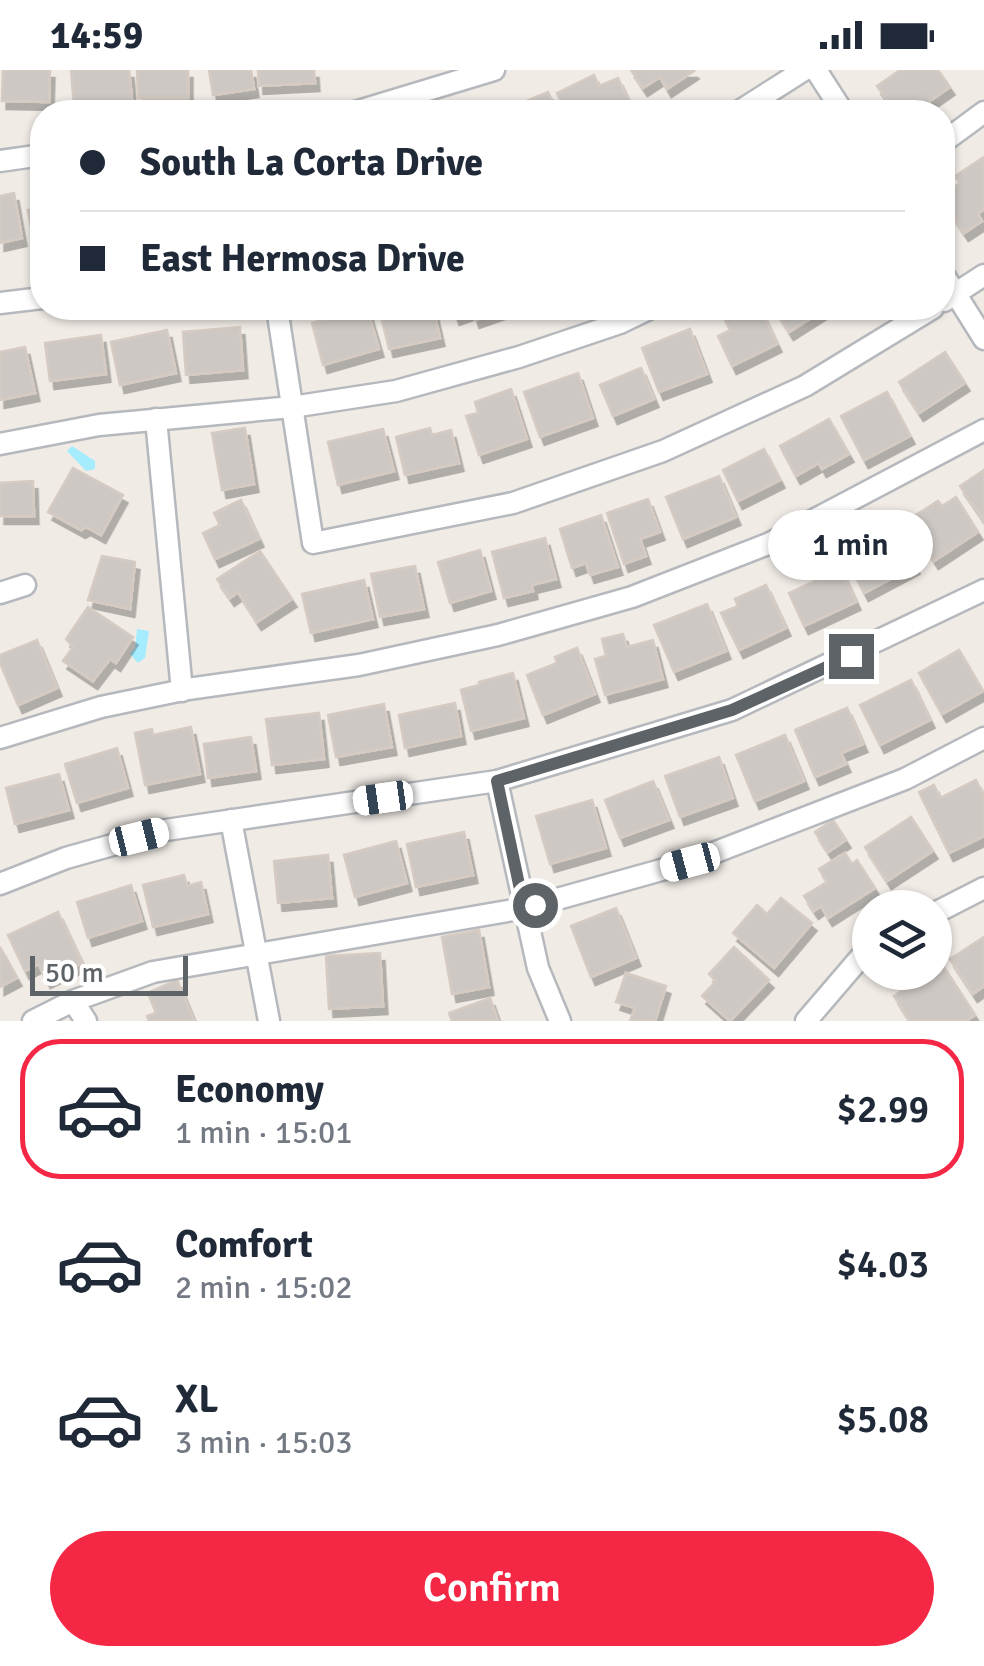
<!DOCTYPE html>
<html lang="en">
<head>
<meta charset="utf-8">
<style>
	:root { --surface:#fff; --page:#f6f6f7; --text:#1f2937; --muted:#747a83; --line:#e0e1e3; --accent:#f42745 }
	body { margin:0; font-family:Signika,sans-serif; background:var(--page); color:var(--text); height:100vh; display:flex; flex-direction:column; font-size:38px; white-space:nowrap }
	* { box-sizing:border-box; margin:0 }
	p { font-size:32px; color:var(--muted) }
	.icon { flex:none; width:55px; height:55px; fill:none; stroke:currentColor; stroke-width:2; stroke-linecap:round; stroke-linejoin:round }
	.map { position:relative; height:951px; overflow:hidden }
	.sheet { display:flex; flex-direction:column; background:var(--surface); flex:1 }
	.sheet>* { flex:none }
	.hud { position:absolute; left:30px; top:30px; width:925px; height:220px; border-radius:40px; box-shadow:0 2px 8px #0004; display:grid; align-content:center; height:220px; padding:0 50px; background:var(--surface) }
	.buttons { position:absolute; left:852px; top:820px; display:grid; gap:20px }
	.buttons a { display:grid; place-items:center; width:100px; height:100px; border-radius:50%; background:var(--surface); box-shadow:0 2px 8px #0004; font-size:50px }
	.scale { position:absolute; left:30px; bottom:25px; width:158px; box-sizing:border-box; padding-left:10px; border:5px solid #5d6366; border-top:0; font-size:28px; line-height:35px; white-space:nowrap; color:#5d6366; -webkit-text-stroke:8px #fff; paint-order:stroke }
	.end { position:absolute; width:45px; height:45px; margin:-22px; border:12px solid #5d6366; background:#fff; box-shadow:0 0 0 5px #fff }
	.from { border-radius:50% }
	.bubble { position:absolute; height:70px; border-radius:35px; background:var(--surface); box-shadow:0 2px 8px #0004; font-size:32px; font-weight:600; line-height:70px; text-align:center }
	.car { position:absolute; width:30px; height:60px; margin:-30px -15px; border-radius:12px; box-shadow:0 0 8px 2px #0007; background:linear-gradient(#fff 24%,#345 0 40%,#fff 0 76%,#345 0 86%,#fff 0) }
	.hud b { display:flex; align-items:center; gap:35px; height:95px; font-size:38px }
	.hud b+b { border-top:2px solid var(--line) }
	.hud i { width:25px; height:25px; background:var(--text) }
	ul { padding:18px 0 0; list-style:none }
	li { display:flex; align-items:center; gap:30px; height:140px; margin:0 20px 15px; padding:0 30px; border:5px solid transparent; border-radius:40px }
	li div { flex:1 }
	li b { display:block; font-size:38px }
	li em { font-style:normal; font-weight:600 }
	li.on { border-color:var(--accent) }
	li>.icon { width:90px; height:90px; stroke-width:1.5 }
	.primary-button { display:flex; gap:20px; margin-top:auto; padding:20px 50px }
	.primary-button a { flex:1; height:115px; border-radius:60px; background:var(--accent); color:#fff; font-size:40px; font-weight:600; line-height:115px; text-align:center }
	.status { display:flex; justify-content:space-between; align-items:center; height:70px; padding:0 50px; background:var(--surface); direction:ltr }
	.status svg { height:28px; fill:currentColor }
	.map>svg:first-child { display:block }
	.water { fill:#a6ecff }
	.building { fill:#cdc8c4; stroke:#d5cbc3; stroke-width:2.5; filter:url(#shadow) }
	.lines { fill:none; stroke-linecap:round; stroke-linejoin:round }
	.minor-casing { stroke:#b5b9bd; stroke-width:25 }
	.minor { stroke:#fff; stroke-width:20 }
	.route { stroke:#5d6366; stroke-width:12 }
</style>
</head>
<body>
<div class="status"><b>14:59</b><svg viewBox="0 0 49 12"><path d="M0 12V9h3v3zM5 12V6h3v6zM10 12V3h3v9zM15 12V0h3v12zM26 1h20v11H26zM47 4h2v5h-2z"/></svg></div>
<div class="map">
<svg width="984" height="951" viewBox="0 0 984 951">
	<defs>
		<filter id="shadow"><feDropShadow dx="4.5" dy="8" stdDeviation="0" flood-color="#0004"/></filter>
	</defs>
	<rect width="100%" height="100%" fill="#f0ebe5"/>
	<g class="water">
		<path d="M72,376l23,15v8l-9,2 -19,-20z"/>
		<path d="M137,559l12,2 -4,27 -7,5 -8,-9 5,-6z"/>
	</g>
	<g class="building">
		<path d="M3,0h47l-1,32 -47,-1z"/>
		<path d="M71,0h58l4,40 -25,2 -1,-9 -33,3z"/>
		<path d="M137,0h51v28h-50z"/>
		<path d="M209,0h42l3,19 -41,6z"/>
		<path d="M258,0h56l1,13 -56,3z"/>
		<path d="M631,0h62l1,1 -27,18 -7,-12 -17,11z"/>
		<path d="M900,0h38l12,17 -36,25h-18l-19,-26z"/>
		<path d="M594,5l5,11 19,-8 13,28 -13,6h-52l-9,-19z"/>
		<path d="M548,22l9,20h-57z"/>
		<path d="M984,87v52l-6,5 4,7 -18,12 -22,-33v-6l18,-11 -5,-7z"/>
		<path d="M14,123l8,45 -22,5v-47z"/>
		<path d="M42,138v34l-8,1 -6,-33z"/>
		<path d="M367,238l12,41 -56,16 -11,-42z"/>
		<path d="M379,238h54l7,30 -51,11z"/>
		<path d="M452,238h57l-34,12 -3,-9 -17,6z"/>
		<path d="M735,238h15l6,10 7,-4 14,30 -45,22 -14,-30 12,-6 -8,-16z"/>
		<path d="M774,238h53l-38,24z"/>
		<path d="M240,257l3,43 -57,5 -3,-43z"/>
		<path d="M690,259l17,45 -48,18 -17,-44z"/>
		<path d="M167,260l9,43 -56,12 -9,-43z"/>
		<path d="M101,265l5,39 -56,7 -5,-38z"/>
		<path d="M25,277l10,46 -35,7v-48z"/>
		<path d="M945,282l20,31 -46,30 -20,-31z"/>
		<path d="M641,298l13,31 -41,17 -13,-31z"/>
		<path d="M578,303l15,45 -53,19 -16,-45z"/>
		<path d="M511,319l16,50 -48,16 -13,-39 12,-3 -3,-11z"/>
		<path d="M887,322l23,44 -46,24 -23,-44z"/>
		<path d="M829,349l20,35 -27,15 -3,-6 -23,13 -16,-30z"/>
		<path d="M245,358l9,56 -32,6 -10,-57z"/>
		<path d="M430,358l2,7 19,-5 8,33 -54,12 -9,-38z"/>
		<path d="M383,359l11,42 -56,14 -10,-43z"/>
		<path d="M764,379l16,31 -42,21 -15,-31z"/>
		<path d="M73,398l50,27 -22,40 -15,-8 -5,3 -33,-18z"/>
		<path d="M984,400v51l-24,-35z"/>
		<path d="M719,406l17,41 -53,22 -17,-42z"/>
		<path d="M33,411l1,35h-34v-33z"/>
		<path d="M956,427l22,35 -44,29 -26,-41 30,-19 4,5z"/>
		<path d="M648,429l12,33 -20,7 6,17 -22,8 -17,-51z"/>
		<path d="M241,430l18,39 -44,20 -12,-26 17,-8 -6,-12z"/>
		<path d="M601,445l17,52 -28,8 -4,-12 -14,5 -12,-39z"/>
		<path d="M895,457l20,39 -51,27 -20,-39z"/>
		<path d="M545,468l11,41 -24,6 1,6 -29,7 -12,-46z"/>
		<path d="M480,480l11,41 -41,12 -12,-41z"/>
		<path d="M260,481l32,48 -35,23 -19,-30 -8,6 -13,-19z"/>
		<path d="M102,486l33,6 -5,47 -42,-9z"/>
		<path d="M415,496l9,43 -44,8 -9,-43z"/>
		<path d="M841,499l15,33 -52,24 -15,-33z"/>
		<path d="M364,510l9,39 -62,14 -9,-39z"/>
		<path d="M766,515l20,43 -47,22 -18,-37 17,-7 -3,-7z"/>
		<path d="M707,534l19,47 -52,21 -20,-47z"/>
		<path d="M88,537l45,30 -17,26 -6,-4 -17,22 -30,-20 10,-14 -7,-8z"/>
		<path d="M623,564l4,13 26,-7 10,39 -58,16 -10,-36 11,-3 -4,-17z"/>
		<path d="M37,570l20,48 -39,17 -18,-42v-8z"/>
		<path d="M577,578l18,46 -52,21 -16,-40 30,-12 -2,-6z"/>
		<path d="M959,580l24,41 -41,23 -23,-41z"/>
		<path d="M513,603l11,45 -53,13 -10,-41 18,-5v-3z"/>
		<path d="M911,610l19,40 -50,25 -20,-40z"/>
		<path d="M455,633l6,33 -56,12 -6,-33z"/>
		<path d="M384,634l8,43 -56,10 -8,-42z"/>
		<path d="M847,638l16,36 -22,9 5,11 -31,13 -20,-47z"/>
		<path d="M319,643l5,46 -52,6 -6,-46z"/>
		<path d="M191,657l9,47 -55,11 -10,-52 17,-4 1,6z"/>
		<path d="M785,665l19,46 -49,20 -19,-46z"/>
		<path d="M251,667l5,34 -48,7 -4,-34z"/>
		<path d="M117,678l11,40 -51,15 -12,-39z"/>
		<path d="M719,687l14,41 -53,19 -15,-41z"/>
		<path d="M59,704l10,36 -54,14 -9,-36z"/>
		<path d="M976,710l8,16v40l-35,17 -30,-61 15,-7 6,13z"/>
		<path d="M653,711l16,39 -49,18 -15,-38z"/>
		<path d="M592,730l14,48 -56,16 -14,-48z"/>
		<path d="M911,747l22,34 -46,30 -22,-34z"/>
		<path d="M833,750l13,20 -18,12 -13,-20z"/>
		<path d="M464,762l9,43 -57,12 -9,-43z"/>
		<path d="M396,771l11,42 -52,14 -11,-42z"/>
		<path d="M845,783l7,11 5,-4 18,28 -47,30 -7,-12 -7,5 -10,-15 23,-14 -8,-13z"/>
		<path d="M328,785l4,43 -54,5 -4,-42z"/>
		<path d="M184,805l3,11 14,-4 7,32 -55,13 -10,-42z"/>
		<path d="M131,815l11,36 -54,17 -11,-36z"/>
		<path d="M781,828l31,25 -38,45 -41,-35 24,-28 10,9z"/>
		<path d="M616,838l20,50 -45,19 -20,-51z"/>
		<path d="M58,842l24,51 -36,17 -7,-16 -14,7 -17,-36z"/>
		<path d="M479,860l10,57 -37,7 -10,-57z"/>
		<path d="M984,867v49l-11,8 -23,-35z"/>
		<path d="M0,877l17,31 -17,9z"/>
		<path d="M734,877l35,33 -39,41 -28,-25 14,-15 -7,-7z"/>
		<path d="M380,883l3,53 -54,3 -3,-53z"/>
		<path d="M942,894l33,51 -9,6h-56l-16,-25 35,-24h6z"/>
		<path d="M626,903l40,13 -11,35h-25l5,-13 -19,-6z"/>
		<path d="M177,910l17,41h-45l-2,-5 9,-3 -8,-20z"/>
		<path d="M490,928l8,23h-46l-3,-8z"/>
	</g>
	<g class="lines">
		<defs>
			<g id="minor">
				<path d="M816,0l27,42"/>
				<path d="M355,42l139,-42"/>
				<path d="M738,42l66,-42"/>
				<path d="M942,73l42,-31"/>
				<path d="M0,91l42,-6"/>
				<path d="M942,202l42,67"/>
				<path d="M944,231l40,-26"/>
				<path d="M0,233l42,-5"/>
				<path d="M277,238l36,235 200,-40 150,-52 142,-65 128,-78"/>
				<path d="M156,349l26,272"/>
				<path d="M0,374l99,-19 193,-18 104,-16 123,-34 101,-34 31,-15"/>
				<path d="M0,523l25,-8"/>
				<path d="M0,668l101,-31 87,-18 171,-24 139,-30 134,-38 136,-53 216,-114"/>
				<path d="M497,711l41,187 22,53"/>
				<path d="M231,750l38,201"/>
				<path d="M0,814l66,-26 100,-28 331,-49 235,-71 252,-120"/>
				<path d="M935,843l49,-25"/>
				<path d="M73,931l13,20"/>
				<path d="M33,951l40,-20 80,-29 372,-64 165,-46 215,-83 79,-41"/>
				<path d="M806,951l54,-63 10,-6"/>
			</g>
		</defs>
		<use href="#minor" class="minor-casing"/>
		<use href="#minor" class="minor"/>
	</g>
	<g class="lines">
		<path class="route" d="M535,835l-11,3 -27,-127 235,-71 119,-54"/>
	</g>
</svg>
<div class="buttons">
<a><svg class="icon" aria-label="layers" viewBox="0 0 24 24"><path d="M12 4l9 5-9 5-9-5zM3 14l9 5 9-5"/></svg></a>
</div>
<div class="scale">50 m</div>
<i class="end from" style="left:535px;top:835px"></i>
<i class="end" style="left:851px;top:586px"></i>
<div class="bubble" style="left:768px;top:440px;width:165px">1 min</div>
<i class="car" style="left:383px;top:728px;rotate:262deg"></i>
<i class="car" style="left:139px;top:767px;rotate:76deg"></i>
<i class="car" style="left:690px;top:792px;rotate:255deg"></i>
<div class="hud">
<b><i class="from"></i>South La Corta Drive</b>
<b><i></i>East Hermosa Drive</b>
</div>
</div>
<section class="sheet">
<ul>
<li class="on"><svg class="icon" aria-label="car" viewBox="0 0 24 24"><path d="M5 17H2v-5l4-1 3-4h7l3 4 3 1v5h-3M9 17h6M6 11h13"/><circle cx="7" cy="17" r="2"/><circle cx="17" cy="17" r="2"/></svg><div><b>Economy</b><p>1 min · 15:01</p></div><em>$2.99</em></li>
<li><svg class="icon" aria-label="car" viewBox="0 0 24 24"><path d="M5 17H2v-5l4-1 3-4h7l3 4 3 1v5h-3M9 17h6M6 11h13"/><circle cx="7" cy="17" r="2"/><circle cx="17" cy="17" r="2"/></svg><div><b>Comfort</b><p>2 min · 15:02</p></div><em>$4.03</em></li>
<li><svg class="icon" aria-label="car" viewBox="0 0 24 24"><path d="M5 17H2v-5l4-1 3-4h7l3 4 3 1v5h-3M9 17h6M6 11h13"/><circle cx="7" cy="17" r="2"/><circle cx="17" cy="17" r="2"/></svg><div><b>XL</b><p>3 min · 15:03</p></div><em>$5.08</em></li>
</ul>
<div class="primary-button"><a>Confirm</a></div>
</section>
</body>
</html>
